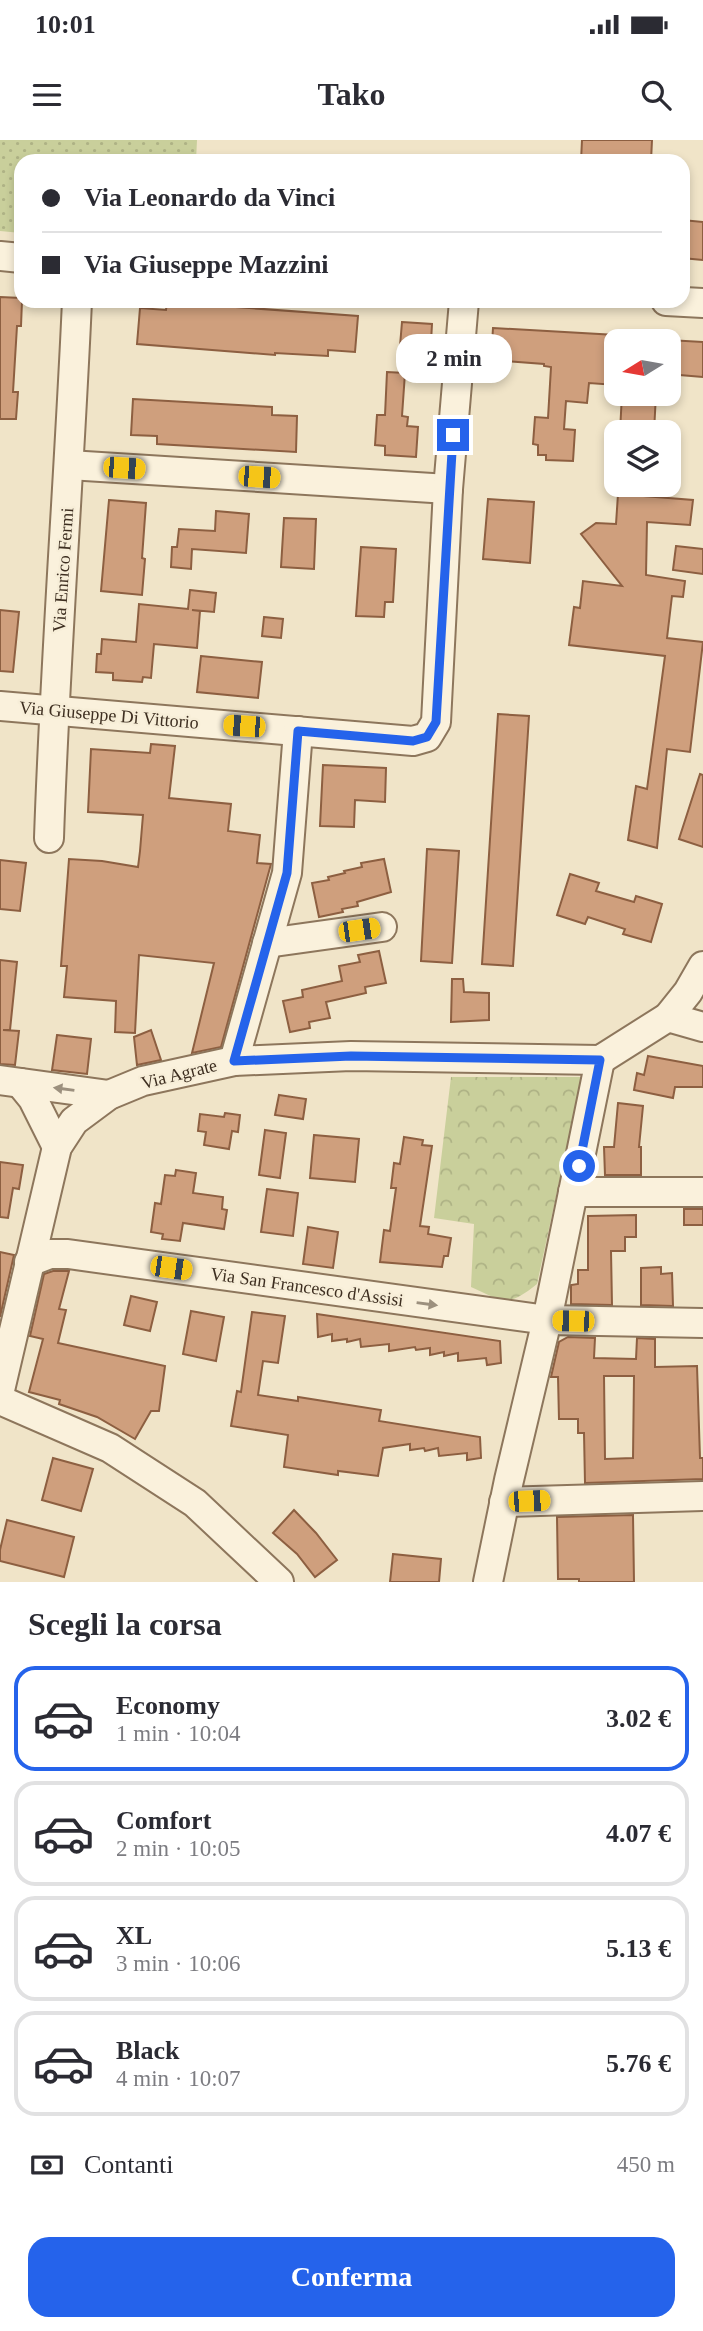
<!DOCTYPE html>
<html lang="it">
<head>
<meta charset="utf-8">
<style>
	:root { --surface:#fff; --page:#f7f7f7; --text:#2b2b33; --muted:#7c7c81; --line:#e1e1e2; --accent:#2563eb }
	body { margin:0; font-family:Georgia,serif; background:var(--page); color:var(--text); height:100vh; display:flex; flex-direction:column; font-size:26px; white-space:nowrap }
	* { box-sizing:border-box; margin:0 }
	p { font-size:23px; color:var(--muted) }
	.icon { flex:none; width:38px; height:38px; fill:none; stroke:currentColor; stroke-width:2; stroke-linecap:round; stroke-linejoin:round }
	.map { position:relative; height:1442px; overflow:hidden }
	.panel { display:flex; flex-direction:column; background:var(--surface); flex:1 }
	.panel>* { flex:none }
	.top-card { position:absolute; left:14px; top:14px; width:676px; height:154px; border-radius:21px; box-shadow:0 4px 10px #0003; display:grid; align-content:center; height:154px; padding:0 28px; background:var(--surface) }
	.needle { width:46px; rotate:259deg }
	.tools { position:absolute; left:604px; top:189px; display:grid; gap:14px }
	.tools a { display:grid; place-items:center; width:77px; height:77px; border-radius:14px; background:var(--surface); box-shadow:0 4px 10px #0003; font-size:35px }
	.end { position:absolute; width:32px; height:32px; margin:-16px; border:9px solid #2563eb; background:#fff; box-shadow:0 0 0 4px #fff }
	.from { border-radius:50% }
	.bubble { position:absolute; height:49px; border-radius:21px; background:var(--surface); box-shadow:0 4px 10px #0003; font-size:23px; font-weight:700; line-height:49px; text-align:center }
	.car { position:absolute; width:21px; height:42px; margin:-21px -10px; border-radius:9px; box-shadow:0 0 5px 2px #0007; background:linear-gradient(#f5c518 24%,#345 0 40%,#f5c518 0 76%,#345 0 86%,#f5c518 0) }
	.top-card b { display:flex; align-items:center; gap:24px; height:66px; font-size:26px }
	.top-card b+b { border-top:2px solid var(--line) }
	.top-card i { width:18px; height:18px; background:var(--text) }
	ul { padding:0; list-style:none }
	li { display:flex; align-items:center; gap:21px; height:105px; margin:0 14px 10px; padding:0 14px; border:4px solid var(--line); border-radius:21px }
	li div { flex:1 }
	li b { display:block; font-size:26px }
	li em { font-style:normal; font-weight:700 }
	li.current { border-color:var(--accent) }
	li>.icon { width:63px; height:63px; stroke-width:1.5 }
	h2 { padding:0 28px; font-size:32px; line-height:84px }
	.pay { display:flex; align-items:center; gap:18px; height:77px; padding:0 28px; font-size:26px }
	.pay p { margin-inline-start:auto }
	.primary-button { display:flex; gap:14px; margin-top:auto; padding:14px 28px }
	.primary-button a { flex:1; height:80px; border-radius:21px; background:var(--accent); color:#fff; font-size:28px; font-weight:700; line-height:80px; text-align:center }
	.status { display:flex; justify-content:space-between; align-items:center; height:49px; padding:0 35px; background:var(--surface); direction:ltr }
	.status svg { height:19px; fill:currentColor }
	header { display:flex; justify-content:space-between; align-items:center; height:91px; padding:0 28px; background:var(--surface); font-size:32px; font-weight:700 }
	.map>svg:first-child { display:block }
	.grass { fill:url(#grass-dots) }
	.forest { fill:url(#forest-crowns) }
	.building { fill:#cf9f7d; stroke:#8d5f41; stroke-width:2; fill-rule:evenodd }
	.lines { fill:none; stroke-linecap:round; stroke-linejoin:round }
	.minor-casing { stroke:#8d765c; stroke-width:32 }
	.minor { stroke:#faf1dc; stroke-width:28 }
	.oneway { fill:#9c907e }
	.route { stroke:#2563eb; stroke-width:9 }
	.labels { text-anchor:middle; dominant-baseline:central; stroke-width:5; stroke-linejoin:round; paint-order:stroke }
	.street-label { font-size:18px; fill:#3d2e20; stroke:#f7eed8 }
</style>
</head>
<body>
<div class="status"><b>10:01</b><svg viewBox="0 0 49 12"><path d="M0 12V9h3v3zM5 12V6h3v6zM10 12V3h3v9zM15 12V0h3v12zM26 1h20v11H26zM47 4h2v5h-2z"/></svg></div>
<header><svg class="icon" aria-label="menu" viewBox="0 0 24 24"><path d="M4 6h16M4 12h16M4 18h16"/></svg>Tako<svg class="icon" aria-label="search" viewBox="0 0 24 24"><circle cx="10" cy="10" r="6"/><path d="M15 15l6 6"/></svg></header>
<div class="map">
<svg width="703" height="1442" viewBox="0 0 703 1442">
	<defs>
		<pattern id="grass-dots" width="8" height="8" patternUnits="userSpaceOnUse" patternTransform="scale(1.75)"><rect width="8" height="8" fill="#c9cf9b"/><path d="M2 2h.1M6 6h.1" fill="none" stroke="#aeb285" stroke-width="1.8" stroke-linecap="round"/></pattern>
		<pattern id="forest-crowns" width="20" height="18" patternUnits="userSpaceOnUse" patternTransform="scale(1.75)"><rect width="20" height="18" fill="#c9cf9b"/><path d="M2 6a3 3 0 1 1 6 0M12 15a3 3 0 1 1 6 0" fill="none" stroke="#aeb285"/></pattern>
	</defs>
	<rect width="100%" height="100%" fill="#f0e4c8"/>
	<path class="grass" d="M0,0h197l-1,21h-175v72l-21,-2z"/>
	<path class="forest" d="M451,937h131l-45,207c-30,24 -33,18 -66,3l3,-63 -40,-6z"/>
	<g class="building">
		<path d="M582,0h70l-1,21h-70z"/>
		<path d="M682,80l21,2v38l-21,-2z"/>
		<path d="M0,157l21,1 1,3 -1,25h-4l-4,66h5l-2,27h-16z"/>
		<path d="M167,162l191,14 -3,36 -27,-2v6l-53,-3v2l-138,-11 3,-36 26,2z"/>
		<path d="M402,182l30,2 -2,36 -31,-2z"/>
		<path d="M493,188l123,7v50l-27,-2 -2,20 -21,-2 -2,28 11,1 -2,31 -27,-1v-5h-8v-10l-5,-1 2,-27 13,1 3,-51 -7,-1v-2l-53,-4z"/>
		<path d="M668,200l35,2v35l-35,-3z"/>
		<path d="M387,232l18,1 -3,43 6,1 -1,9 11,1 -2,30 -31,-2v-9l-10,-1 2,-30h8z"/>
		<path d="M622,254h34l-2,38h-34z"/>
		<path d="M133,259l139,8v8l25,1 -1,36 -139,-8v-8l-26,-1z"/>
		<path d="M618,354l75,6 -3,25 -43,-3 -1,53 39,6 -2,16 -11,-1 -5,42 36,4 -13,110 -23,-3 -10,99 -29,-8 8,-54 11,3 18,-133 -96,-11 5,-38 6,1 3,-27 39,5 -41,-52 15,-11 20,1z"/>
		<path d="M488,359l46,3 -4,61 -47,-4z"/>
		<path d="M109,360l37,3 -4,55 3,1 -3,36 -41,-4z"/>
		<path d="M216,371l33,3 -3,39 -54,-4 -1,20 -20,-2 1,-20h5l2,-18 36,2z"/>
		<path d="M284,378l32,1 -2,50 -33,-2z"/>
		<path d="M676,406l27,3v25l-30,-4z"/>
		<path d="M361,407l35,2 -3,53h-8l-1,15 -28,-1z"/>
		<path d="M190,450l26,3 -2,19 -22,-2 8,1 -3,37 -43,-4 -3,34 -8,-1 -1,5 -29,-2v-7l-17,-1 1,-18h4l1,-15 34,3 3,-38 49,5z"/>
		<path d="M0,470l19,2 -6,60 -13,-1z"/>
		<path d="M264,477l19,2 -2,19 -19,-2z"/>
		<path d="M201,516l61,6 -4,36 -61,-6z"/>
		<path d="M498,574l31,2 -16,250 -31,-2z"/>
		<path d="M151,604l24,2 -6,52 62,6 -3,27 32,4 -3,28 14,1 -50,183 -29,6 22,-90 -75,-8 -4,78 -20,-1 1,-31 -52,-4 3,-31h-6l8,-107 33,2 36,6 2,-16 3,-36 -55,-3 3,-63 59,4z"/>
		<path d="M323,625l63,3 -1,34 -30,-2 -1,27 -34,-1z"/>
		<path d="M700,634l3,1v72l-24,-8z"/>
		<path d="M427,709l32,2 -7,112 -31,-2z"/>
		<path d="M384,719l7,33 -34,10 1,4 -16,3 1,3 -24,5 -7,-34 17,-3 -1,-3 17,-4 -1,-2 18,-4 -1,-4z"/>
		<path d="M0,720l26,3 -6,48 -20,-2z"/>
		<path d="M570,734l29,9 -3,8 38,11 2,-6 26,8 -11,38 -28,-8 2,-5 -37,-12 -3,7 -28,-9z"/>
		<path d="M379,811l7,32 -21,4 1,6 -40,9 4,16 -21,4 1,6 -20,4 -7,-31 20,-4 -1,-7 40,-9 -3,-15 21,-4 -2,-7z"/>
		<path d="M0,820l17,2 -7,68h-7l16,1 -4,34 -15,-1z"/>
		<path d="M452,839h11l1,13 25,1v27l-38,2z"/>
		<path d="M151,890l10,30 -24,5 -3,-28z"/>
		<path d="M57,895l34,4 -4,35 -35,-4z"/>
		<path d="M648,916l55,10v21h-28l-2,11 -39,-8 3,-17 7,2z"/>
		<path d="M279,955l27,4 -3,20 -28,-4z"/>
		<path d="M618,963l25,3 -4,41h2v28h-36l-1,-28h10z"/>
		<path d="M225,973l15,2 -2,17 -6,-1 -3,18 -25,-4 2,-13 -8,-1 2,-17 24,3z"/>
		<path d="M265,990l21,3 -6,45 -21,-3z"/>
		<path d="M314,995l45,4 -4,43 -45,-4z"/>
		<path d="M404,997l19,3 -1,5 10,1 -12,80 9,1 -1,7 23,4 -3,18h-4l-2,11 -62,-5 4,-32 6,1 6,-43h-5l3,-25 6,1z"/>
		<path d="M0,1022l23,3 -4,24 -6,-1 -5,30 -8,-1z"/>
		<path d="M176,1030l20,3 -3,20 30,4 -1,12 5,1 -3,19 -41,-6 -3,18 -18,-2 1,-5 -12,-2 4,-29 6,1 4,-29 10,1z"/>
		<path d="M267,1049l31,4 -5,43 -32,-4z"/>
		<rect x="684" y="1069" width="19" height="16"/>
		<path d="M636,1075v22h-11v14h-14l1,54 -41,-1v-19l7,-1v-14h10v-54z"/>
		<path d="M308,1087l30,5 -5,36 -30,-4z"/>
		<path d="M0,1112l14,3 -14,62z"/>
		<path d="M661,1127v7l11,-1 1,33 -32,-1v-37z"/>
		<path d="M53,1131h16l-10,38 7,1 -8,33 107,23 -6,45h-8l-16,28 -38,-22 -38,-13 1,-4 -31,-8 14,-53 -13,-3 14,-62z"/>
		<path d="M131,1156l26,6 -7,29 -26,-6z"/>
		<path d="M191,1171l33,6 -8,44 -33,-7z"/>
		<path d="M252,1172l33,4 -7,47 -15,-2 -5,34 40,6v-4l83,13 -2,11 101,16 1,21 -14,2v-7l-28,3 -1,-8 -13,3 -1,-3 -14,2v-6l-27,4 -5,28 -40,-5v4l-54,-8 4,-32 -57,-9 6,-35 4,1z"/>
		<path d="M317,1174l183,27 1,22 -14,2 -1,-7 -28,3v-8l-14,3v-4l-14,3v-7l-14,2 -1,-3 -26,4v-7l-28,3 -1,-8 -13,3v-3l-15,2v-7l-14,3z"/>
		<path d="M568,1197l27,1 -1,20 42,1 1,-21 18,1v28l42,-1 3,92h3v21l-118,4 -1,-50h-6v-14h-19l-1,-42h-7l8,-35zM604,1236h30l-1,82 -28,1z"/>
		<path d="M53,1318l40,11 -12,42 -39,-11z"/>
		<path d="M294,1370l22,23 21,27 -22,17 -18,-23 -24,-21z"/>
		<path d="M633,1375l1,67h-55v-3h-21l-1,-62z"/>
		<path d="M7,1380l67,17 -10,40 -64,-16v-11z"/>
		<path d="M393,1414l48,5 -2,23h-49z"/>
	</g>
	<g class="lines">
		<defs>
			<g id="minor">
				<path d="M0,116l21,2"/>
				<path d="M666,161l37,2"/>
				<path d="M69,325l379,24"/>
				<path d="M0,566l413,35 14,-4 9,-15 12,-233 16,-188"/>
				<path d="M49,698c6,-179 20,-358 28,-537"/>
				<path d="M267,803l115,-16"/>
				<path d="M668,877l35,10"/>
				<path d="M234,921l53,-188 11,-142"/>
				<path d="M0,940l109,15"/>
				<path d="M20,943l13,16 24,48"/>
				<path d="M573,1052h130"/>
				<path d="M29,1122l21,-8h18l479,66 156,3"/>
				<path d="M0,1250l57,-243 17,-26 35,-26 34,-14 91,-20 117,-5 249,4 68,-43 20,-25 15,-26"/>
				<path d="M0,1260l110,48 85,55 84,79"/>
				<path d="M504,1362l199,-6"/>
				<path d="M488,1442l21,-102 38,-160 53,-260"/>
			</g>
		</defs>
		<use href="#minor" class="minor-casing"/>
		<use href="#minor" class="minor"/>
	</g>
	<defs><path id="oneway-solid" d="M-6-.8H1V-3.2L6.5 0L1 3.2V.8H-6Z" transform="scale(1.75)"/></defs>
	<g class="oneway">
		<use href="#oneway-solid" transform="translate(64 949) rotate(-172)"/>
		<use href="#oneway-solid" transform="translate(427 1164) rotate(8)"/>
	</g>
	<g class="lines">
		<path class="route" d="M453,295l-17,287 -9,15 -14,4 -115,-10 -11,142 -53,188 117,-5 249,4 -21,106"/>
	</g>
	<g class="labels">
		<g class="street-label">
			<text transform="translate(63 430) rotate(-86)">Via Enrico Fermi</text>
			<text transform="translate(109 575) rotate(5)">Via Giuseppe Di Vittorio</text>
			<text transform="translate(179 934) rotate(-14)">Via Agrate</text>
			<text transform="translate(307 1147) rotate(8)">Via San Francesco d'Assisi</text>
		</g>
	</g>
</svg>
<div class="tools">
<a><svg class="needle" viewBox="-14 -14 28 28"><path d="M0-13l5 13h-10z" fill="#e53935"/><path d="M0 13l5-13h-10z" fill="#7c7c81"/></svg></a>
<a><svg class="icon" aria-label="layers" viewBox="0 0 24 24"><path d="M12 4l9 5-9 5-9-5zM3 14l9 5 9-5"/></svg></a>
</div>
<i class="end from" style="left:579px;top:1026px"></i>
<i class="end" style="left:453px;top:295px"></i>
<div class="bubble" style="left:396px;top:194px;width:116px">2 min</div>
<i class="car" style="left:124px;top:328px;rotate:94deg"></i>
<i class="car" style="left:259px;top:337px;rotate:94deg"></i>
<i class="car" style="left:244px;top:586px;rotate:274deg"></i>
<i class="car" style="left:359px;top:790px;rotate:82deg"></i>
<i class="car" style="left:171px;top:1128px;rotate:98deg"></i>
<i class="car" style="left:573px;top:1181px;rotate:271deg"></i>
<i class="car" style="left:529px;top:1361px;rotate:88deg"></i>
<div class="top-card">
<b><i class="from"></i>Via Leonardo da Vinci</b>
<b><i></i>Via Giuseppe Mazzini</b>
</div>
</div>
<section class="panel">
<h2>Scegli la corsa</h2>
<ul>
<li class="current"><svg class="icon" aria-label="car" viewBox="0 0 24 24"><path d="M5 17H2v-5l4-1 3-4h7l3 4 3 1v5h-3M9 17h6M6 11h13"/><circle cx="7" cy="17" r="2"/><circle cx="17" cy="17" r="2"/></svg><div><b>Economy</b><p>1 min · 10:04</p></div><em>3.02 €</em></li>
<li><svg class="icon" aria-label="car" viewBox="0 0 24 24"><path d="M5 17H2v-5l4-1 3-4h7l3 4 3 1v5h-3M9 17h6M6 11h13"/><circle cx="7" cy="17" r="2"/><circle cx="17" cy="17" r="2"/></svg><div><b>Comfort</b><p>2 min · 10:05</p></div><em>4.07 €</em></li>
<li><svg class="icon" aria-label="car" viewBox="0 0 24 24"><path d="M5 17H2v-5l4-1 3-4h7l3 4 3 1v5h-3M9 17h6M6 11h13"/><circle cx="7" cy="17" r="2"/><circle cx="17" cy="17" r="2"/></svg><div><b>XL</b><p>3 min · 10:06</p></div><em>5.13 €</em></li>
<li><svg class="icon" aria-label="car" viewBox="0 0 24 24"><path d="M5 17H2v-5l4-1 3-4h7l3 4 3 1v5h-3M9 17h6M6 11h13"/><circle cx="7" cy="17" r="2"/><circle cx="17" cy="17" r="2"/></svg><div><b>Black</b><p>4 min · 10:07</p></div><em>5.76 €</em></li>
</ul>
<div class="pay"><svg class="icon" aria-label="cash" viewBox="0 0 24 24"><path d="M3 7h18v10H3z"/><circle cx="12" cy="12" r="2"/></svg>Contanti<p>450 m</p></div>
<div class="primary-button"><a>Conferma</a></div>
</section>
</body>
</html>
